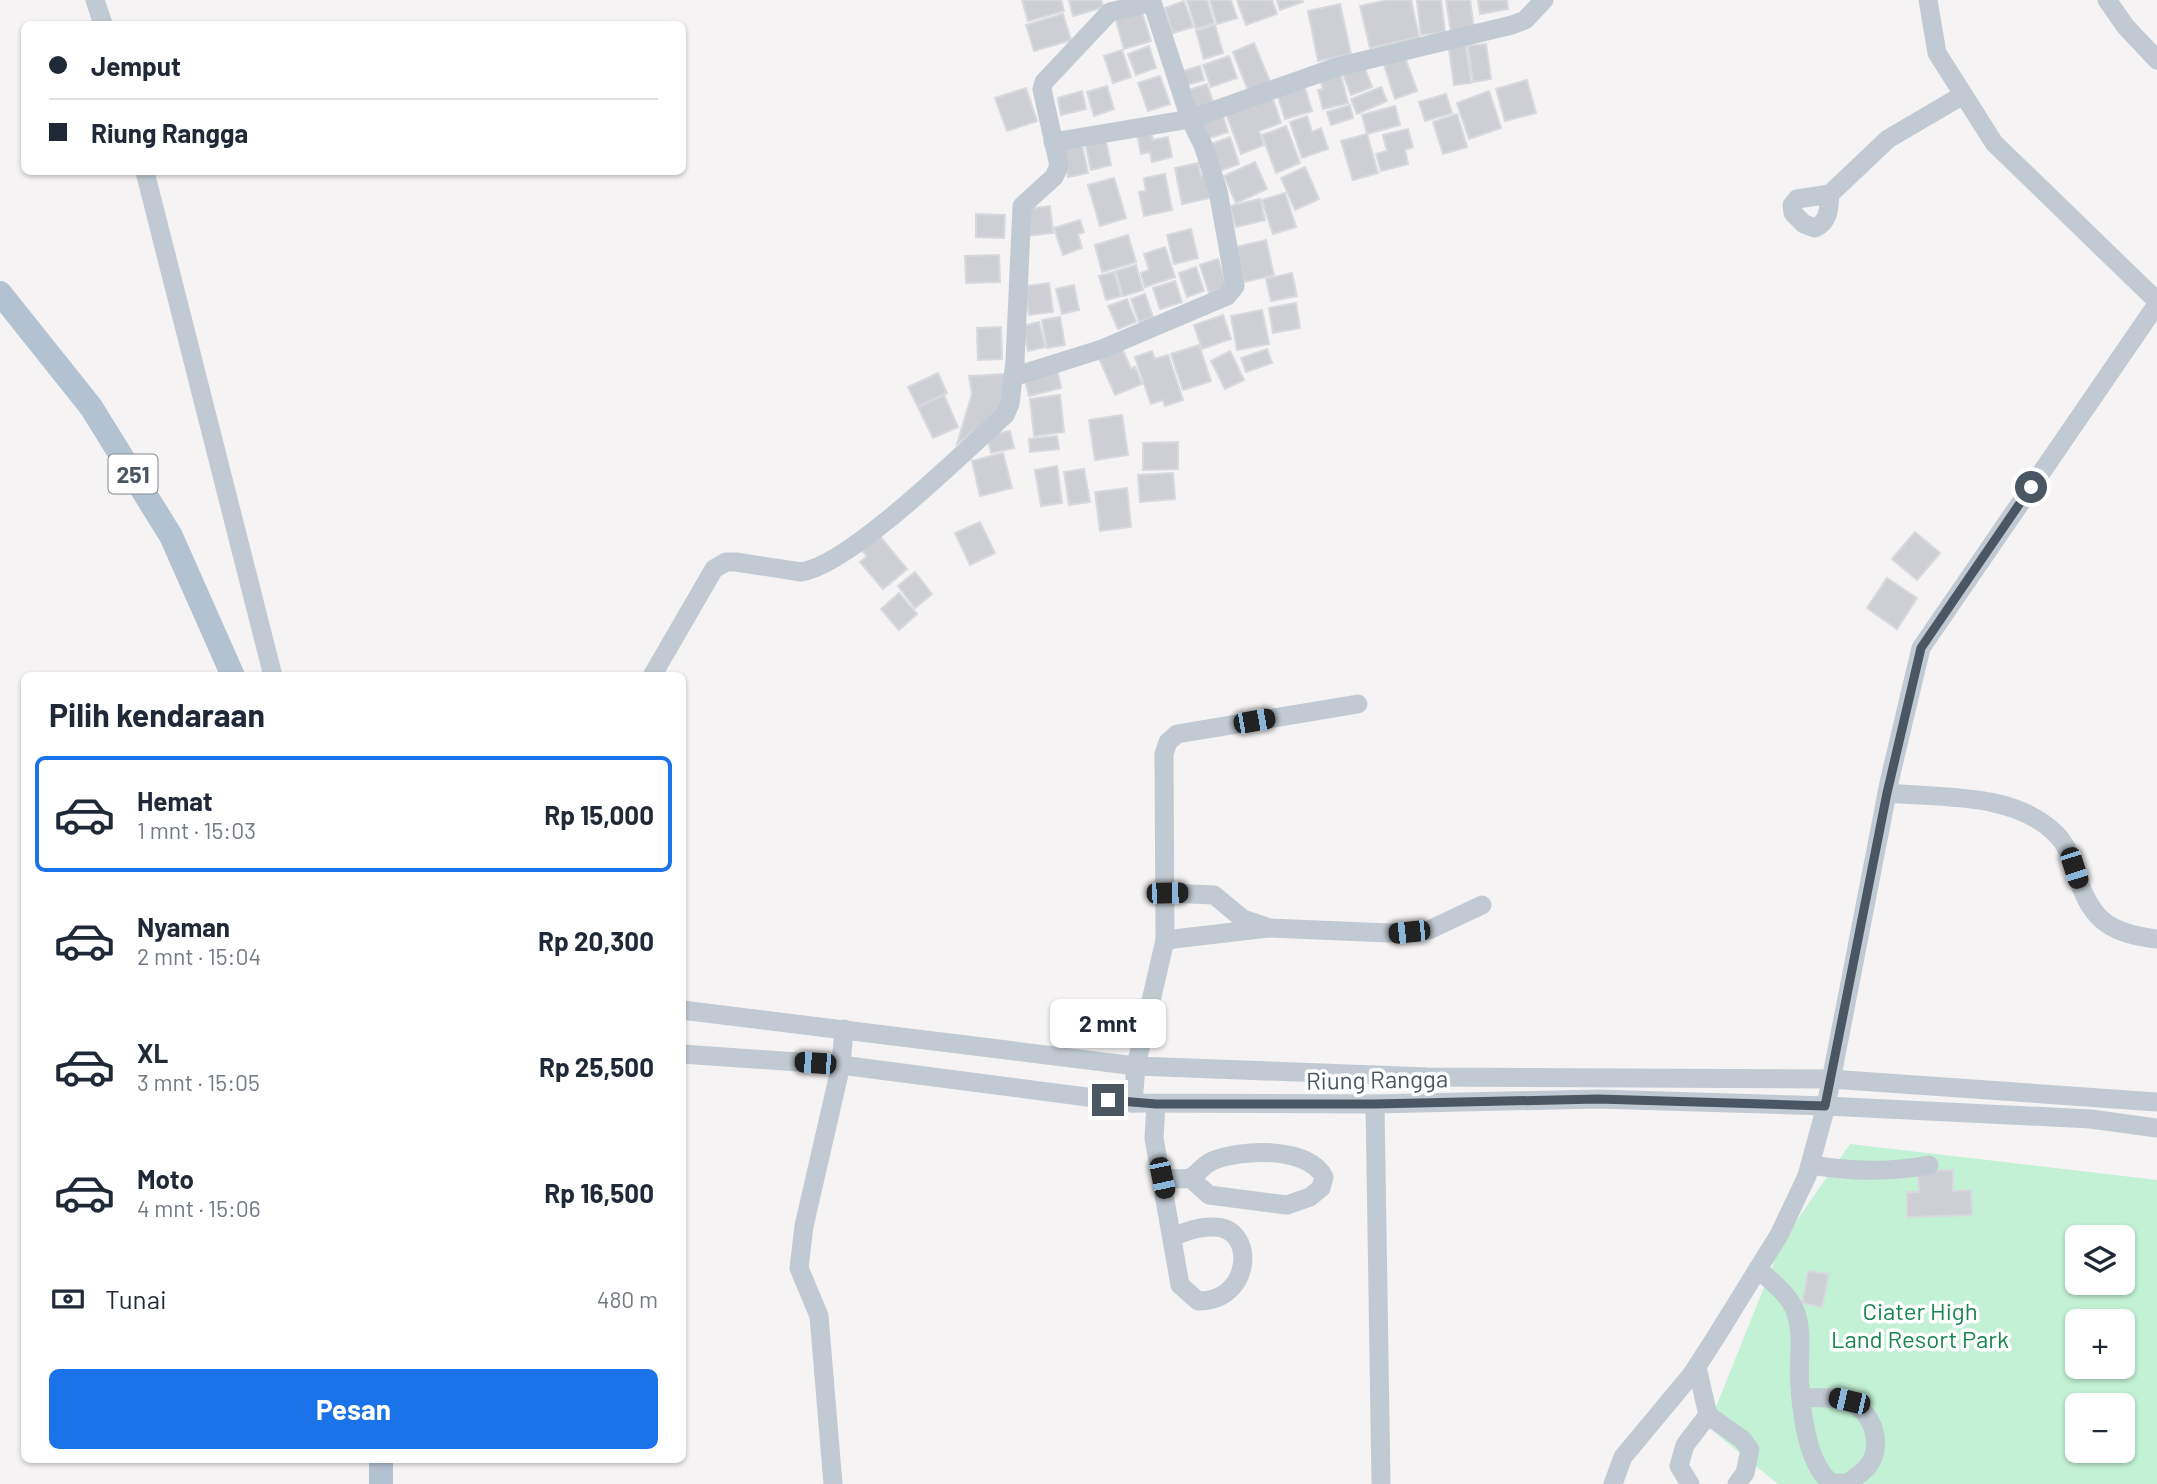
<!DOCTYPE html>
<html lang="id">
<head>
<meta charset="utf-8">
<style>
	:root { --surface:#fff; --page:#f2f2f3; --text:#1f2937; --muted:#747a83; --line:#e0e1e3; --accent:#1a73e8 }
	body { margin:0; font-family:Barlow,sans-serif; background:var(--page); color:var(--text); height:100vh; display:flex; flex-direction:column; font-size:26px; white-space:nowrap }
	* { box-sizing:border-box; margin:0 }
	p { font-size:23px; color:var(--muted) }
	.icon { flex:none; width:38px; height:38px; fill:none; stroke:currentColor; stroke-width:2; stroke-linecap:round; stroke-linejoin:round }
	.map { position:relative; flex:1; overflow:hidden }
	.side { position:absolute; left:21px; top:672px; width:665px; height:791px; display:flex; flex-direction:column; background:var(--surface); border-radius:10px; box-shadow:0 2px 5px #0004 }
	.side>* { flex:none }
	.top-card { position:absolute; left:21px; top:21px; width:665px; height:154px; border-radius:10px; box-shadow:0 2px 5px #0004; display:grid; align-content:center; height:154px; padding:0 28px; background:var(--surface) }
	.fabs { position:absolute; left:2065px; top:1225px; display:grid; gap:14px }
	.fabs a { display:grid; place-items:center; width:70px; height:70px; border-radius:10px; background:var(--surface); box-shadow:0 2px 5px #0004; font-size:35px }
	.end { position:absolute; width:32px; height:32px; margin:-16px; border:9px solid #4a5661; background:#fff; box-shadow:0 0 0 4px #fff }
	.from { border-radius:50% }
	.bubble { position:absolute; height:49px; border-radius:10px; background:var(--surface); box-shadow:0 2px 5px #0004; font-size:23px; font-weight:700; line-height:49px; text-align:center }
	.car { position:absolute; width:21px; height:42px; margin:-21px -10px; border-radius:9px; box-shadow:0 0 5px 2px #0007; background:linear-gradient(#222 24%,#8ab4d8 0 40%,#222 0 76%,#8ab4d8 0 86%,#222 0) }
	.top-card b { display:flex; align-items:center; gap:24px; height:66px; font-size:26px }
	.top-card b+b { border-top:2px solid var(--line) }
	.top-card i { width:18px; height:18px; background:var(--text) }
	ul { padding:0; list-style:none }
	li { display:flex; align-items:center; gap:21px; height:116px; margin:0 14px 10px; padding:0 14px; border:4px solid transparent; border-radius:10px }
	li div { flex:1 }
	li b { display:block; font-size:26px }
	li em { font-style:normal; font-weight:700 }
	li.current { border-color:var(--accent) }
	li>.icon { width:63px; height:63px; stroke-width:1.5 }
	h2 { padding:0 28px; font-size:32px; line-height:84px }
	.pay { display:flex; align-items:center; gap:18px; height:77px; padding:0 28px; font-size:26px }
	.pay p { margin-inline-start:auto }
	.primary-button { display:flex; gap:14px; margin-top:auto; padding:14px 28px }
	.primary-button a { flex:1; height:80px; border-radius:10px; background:var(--accent); color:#fff; font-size:28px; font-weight:700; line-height:80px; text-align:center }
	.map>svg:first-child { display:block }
	.green { fill:#c3f1d5; fill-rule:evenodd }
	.building { fill:#cdcfd5; stroke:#d7d9de; stroke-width:2 }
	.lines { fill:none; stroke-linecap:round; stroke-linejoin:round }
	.minor { stroke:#c1cad2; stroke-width:19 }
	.major { stroke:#b3c2d1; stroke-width:24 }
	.route { stroke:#4a5661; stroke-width:9 }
	.labels { text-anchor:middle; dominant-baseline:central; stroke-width:7; stroke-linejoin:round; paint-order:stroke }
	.shield { fill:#fff; stroke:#808990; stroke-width:2 }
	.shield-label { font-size:23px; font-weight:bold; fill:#4a5661 }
	.street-label { font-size:24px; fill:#4a5661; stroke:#fff }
	.park-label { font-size:24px; fill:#17864f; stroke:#fff }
</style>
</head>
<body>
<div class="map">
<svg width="2157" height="1484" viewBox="0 0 2157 1484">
	<rect width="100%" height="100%" fill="#f5f3f3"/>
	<path class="green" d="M1850,1144l307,36v304h-379l-70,-57 75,-187zM2077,1237h46v46h-46zM2077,1321h46v46h-46zM2077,1405h46v46h-46z"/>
	<g class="building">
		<path d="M1022,0h39l3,11 -36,10z"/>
		<path d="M1069,0h32l3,7 -31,9z"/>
		<path d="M1187,0h20l7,23 -18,6z"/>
		<path d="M1210,0h21l6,18 -20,6z"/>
		<path d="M1237,0h35l5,14 -31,11z"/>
		<path d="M1277,0h25l1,2 -23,8z"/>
		<path d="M1388,0h23l8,37 -49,11 -10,-42z"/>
		<path d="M1417,0h24l4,32 -24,3z"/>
		<path d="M1446,0h24l4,28 -23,4z"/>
		<path d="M1478,0h29l1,9 -28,5z"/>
		<path d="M1184,1l9,26 -20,6 -8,-25z"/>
		<path d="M1340,4l11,50 -33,7 -10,-50z"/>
		<path d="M1141,9l10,32 -27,8 -9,-32z"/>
		<path d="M1063,14l8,26 -37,11 -8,-26z"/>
		<path d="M1215,25l8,28 -19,6 -8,-28z"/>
		<path d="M1465,40l6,43 -17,2 -6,-43z"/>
		<path d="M1254,43l17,41 -22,9 -16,-41z"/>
		<path d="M1486,44l5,35 -18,3 -5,-36z"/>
		<path d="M1149,46l7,22 -20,7 -8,-21z"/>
		<path d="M1122,50l9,27 -18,6 -9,-27z"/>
		<path d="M1229,56l8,22 -26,9 -8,-22z"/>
		<path d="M1405,57l12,34 -22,8 -11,-34z"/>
		<path d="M1200,66l4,14 -20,6 -4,-14z"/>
		<path d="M1364,66l8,21 -21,8 -8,-21z"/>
		<path d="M1340,72l8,31 -25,6 -5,-19 5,-1 -3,-11z"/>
		<path d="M1160,76l10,28 -22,7 -10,-28z"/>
		<path d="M1527,80l9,33 -31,8 -9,-32z"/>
		<path d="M1207,84l7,21 -21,7 -7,-21z"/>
		<path d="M1304,85l8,26 -27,8 -8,-26z"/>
		<path d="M1107,86l7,23 -20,7 -7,-24z"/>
		<path d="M1381,87l6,14 -30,13 -6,-15z"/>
		<path d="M1026,88l11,33 -30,10 -12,-33z"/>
		<path d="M1082,91l4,18 -25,6 -3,-17z"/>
		<path d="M1489,91l12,37 -32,11 -12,-36z"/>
		<path d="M1446,94l6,19 -27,8 -6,-19z"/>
		<path d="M1272,96l9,27 -22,8 5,14 -23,9 -15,-41z"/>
		<path d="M1350,105l3,13 -22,7 -4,-13z"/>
		<path d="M1395,106l5,19 -33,9 -5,-19z"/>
		<path d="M1222,113l6,19 -22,7 -6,-18z"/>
		<path d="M1457,114l10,33 -24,7 -10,-32z"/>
		<path d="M1307,116l5,16 9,-4 7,21 -26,9 -12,-36z"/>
		<path d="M1286,126l14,37 -24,10 -14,-38z"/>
		<path d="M1408,129l5,18 -8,3 3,14 -27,7 -5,-17 11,-3 -4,-16z"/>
		<path d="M1150,130l3,10 15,-3 4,20 -20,5 -2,-10 -9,2 -4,-20z"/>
		<path d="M1367,134l11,39 -25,7 -12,-39z"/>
		<path d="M1105,137l6,28 -20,5 -6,-28z"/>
		<path d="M1230,137l9,27 -19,7 -9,-27z"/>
		<path d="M1081,141l7,32 -20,4 -7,-32z"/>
		<path d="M1255,162l12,27 -31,14 -12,-27z"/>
		<path d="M1198,163l3,13 8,-2 5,23 -32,7 -7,-36z"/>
		<path d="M1305,167l14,32 -24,11 -14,-32z"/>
		<path d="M1165,174l7,36 -28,6 -5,-24 7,-1 -2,-13z"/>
		<path d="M1114,178l12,40 -26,8 -12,-41z"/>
		<path d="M1285,193l11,34 -23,7 -11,-34z"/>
		<path d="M1260,199l5,21 -29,7 -6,-21z"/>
		<path d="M1050,206l3,27 -25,3 -3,-27z"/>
		<path d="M976,214l29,1 -1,23 -28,-1z"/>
		<path d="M1080,220l4,12 -6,2 4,14 -19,7 -9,-27z"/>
		<path d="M1191,229l7,29 -24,6 -7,-29z"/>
		<path d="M1128,235l8,27 -34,10 -7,-27z"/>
		<path d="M1266,240l8,35 -30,7 -8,-35z"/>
		<path d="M1165,247l10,30 -30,10 -4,-14 8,-3 -5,-16z"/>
		<path d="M999,255l1,27 -34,1 -1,-27z"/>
		<path d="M1218,259l9,28 -18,6 -9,-28z"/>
		<path d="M1136,265l7,25 -20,6 -7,-25z"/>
		<path d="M1196,267l8,24 -17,6 -8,-24z"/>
		<path d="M1114,272l7,24 -15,4 -7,-24z"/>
		<path d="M1292,273l5,23 -26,5 -5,-22z"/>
		<path d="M1175,281l7,21 -22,7 -7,-21z"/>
		<path d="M1049,283l4,29 -24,3 -4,-29z"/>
		<path d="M1074,285l5,25 -17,4 -6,-25z"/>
		<path d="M1145,294l8,23 -14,5 -8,-23z"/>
		<path d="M1127,299l9,23 -18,7 -10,-23z"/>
		<path d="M1296,303l4,25 -27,5 -4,-25z"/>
		<path d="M1262,310l7,34 -32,6 -6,-34z"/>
		<path d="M1223,315l8,24 -29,10 -8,-24z"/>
		<path d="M1060,317l5,28 -18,3 -5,-28z"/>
		<path d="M1039,322l6,25 -17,4 -5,-25z"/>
		<path d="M1001,327l1,32 -24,1 -1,-32z"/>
		<path d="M1199,345l12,36 -28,9 -12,-36z"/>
		<path d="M1122,348l9,21 4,-2 7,17 -27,11 -16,-37z"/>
		<path d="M1267,349l5,14 -26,9 -5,-14z"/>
		<path d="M1152,351l3,8 13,-4 15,45 -18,6 -2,-6 -12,4 -16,-47z"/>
		<path d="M1230,351l14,29 -19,9 -14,-28z"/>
		<path d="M1057,368l4,20 -32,8 -5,-19z"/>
		<path d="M938,373l9,20 -29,14 -10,-20z"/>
		<path d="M1005,374l-2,35 -46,35 15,-50 -3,-18z"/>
		<path d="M944,395l14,32 -25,11 -15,-31z"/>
		<path d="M1060,395l4,37 -30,4 -4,-37z"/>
		<path d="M1122,415l6,40 -33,5 -6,-40z"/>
		<path d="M1010,431l4,17 -23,5 -4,-17z"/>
		<path d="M1057,436l2,13 -29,3 -1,-13z"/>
		<path d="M1178,442v27l-35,1v-27z"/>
		<path d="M1003,453l9,35 -32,8 -8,-35z"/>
		<path d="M1057,466l5,37 -21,3 -6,-36z"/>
		<path d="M1084,469l6,33 -21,3 -5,-33z"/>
		<path d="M1173,473l2,26 -35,3 -2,-27z"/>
		<path d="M1127,488l4,39 -31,4 -5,-39z"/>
		<path d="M980,522l15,31 -25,12 -15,-32z"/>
		<path d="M1915,532l25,21 -23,27 -25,-21z"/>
		<path d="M878,534l29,35 -24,20 -23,-27 7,-6 -7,-7z"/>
		<path d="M915,572l17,22 -17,14 -17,-22z"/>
		<path d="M1887,578l30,20 -20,31 -30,-21z"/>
		<path d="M899,593l18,21 -18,16 -18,-21z"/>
		<path d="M1953,1170v21l18,-1 1,25 -65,2v-25h12l-1,-21z"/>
		<path d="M1808,1271l21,3 -7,33 -20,-4z"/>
	</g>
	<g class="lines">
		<g class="minor">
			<path d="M95,0l8,24"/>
			<path d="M1928,0l9,53 57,90 163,158"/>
			<path d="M2107,0l19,27 31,33"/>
			<path d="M145,172l128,504"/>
			<path d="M1830,194l-33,5 -5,6 1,8 11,11 11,4c14,-6 14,-20 15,-34l58,-55 75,-44"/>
			<path d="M1013,377l89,-28 125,-53 8,-10 -17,-95 -15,-46 -13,-26 -137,23"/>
			<path d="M652,676l62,-107 12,-7h10l65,10c48,-6 164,-121 204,-157l5,-11 5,-43 7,-155 32,-29 5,-11 -17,-77 2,-7 66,-70 42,-10 38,117 147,-52 175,-42 13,-5 19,-20"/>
			<path d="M1887,793c54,5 126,-1 168,40 11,10 15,23 20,37 15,48 31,63 82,69"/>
			<path d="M1167,893l47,2 29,24 21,7"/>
			<path d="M1165,940l103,-12 121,5 40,-3 53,-25"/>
			<path d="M682,1010l454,56 292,11 402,2 327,23"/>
			<path d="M682,1054l159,11 292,38 242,1 223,-5 228,7 265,13 66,9"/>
			<path d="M1133,1103l3,-37 29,-126 -1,-186 4,-12 9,-8 181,-30"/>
			<path d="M1156,1104l-2,34 26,147 18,16c54,1 59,-74 16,-74 -15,-1 -28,5 -42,10"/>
			<path d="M1375,1104l6,380"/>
			<path d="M1810,1165c41,6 78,8 119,0"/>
			<path d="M1162,1178c8,0 21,2 28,0 7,-3 13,-13 22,-17 28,-12 96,-15 112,16l-3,11 -11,9 -23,8 -78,-10 -19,-17"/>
			<path d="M1758,1269c13,12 28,23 36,39 11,25 3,54 6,80 2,29 8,76 31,95h17c6,-5 16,-11 21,-18 15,-22 3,-56 -23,-64 -15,-5 -29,-3 -44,-3"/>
			<path d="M1697,1367l11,48 35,25 7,10 -5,23 -8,11"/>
			<path d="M833,1484l-14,-168 -20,-48 5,-42 37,-161 3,-36"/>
			<path d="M1613,1484l10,-27 69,-83 22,-34 65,-105 28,-59 19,-70 64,-328 31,-130 236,-344"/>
			<path d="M1690,1484l-11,-18 6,-21 23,-30"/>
		</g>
		<g class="major">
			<path d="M0,293l91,114 80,129 62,140"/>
			<path d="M381,1460v24"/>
		</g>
	</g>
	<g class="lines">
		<path class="route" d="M1108,1100l48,4h219l223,-5 227,7 62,-313 34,-145 110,-161"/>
	</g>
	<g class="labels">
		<rect class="shield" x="108.5" y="454.5" width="49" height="39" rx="5"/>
		<g class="shield-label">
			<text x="133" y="474">251</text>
		</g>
		<g class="street-label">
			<text transform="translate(1377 1079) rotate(-1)">Riung Rangga</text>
		</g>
		<g class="park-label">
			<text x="1920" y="1310">Ciater High<tspan x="1920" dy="28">Land Resort Park</tspan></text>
		</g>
	</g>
</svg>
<div class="fabs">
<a><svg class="icon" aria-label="layers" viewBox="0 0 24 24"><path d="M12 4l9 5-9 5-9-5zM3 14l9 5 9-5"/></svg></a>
<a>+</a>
<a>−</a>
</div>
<i class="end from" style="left:2031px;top:487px"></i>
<i class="end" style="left:1108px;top:1100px"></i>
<div class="bubble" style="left:1050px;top:999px;width:116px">2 mnt</div>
<i class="car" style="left:1254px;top:721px;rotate:80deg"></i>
<i class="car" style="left:2074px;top:868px;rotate:162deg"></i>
<i class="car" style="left:1167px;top:893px;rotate:89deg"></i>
<i class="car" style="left:1409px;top:932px;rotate:264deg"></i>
<i class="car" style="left:815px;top:1063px;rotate:274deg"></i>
<i class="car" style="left:1162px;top:1178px;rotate:168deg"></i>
<i class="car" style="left:1849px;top:1401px;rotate:283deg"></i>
<div class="top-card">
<b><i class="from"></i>Jemput</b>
<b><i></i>Riung Rangga</b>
</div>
<section class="side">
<h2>Pilih kendaraan</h2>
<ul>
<li class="current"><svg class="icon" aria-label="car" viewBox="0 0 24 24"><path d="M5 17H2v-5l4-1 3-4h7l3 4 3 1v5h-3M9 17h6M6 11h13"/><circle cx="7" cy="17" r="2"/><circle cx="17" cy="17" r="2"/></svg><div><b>Hemat</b><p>1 mnt · 15:03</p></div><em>Rp 15,000</em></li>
<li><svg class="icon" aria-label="car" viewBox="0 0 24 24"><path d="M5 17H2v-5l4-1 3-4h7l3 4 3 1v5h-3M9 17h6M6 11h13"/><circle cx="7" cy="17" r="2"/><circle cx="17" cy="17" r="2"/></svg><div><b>Nyaman</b><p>2 mnt · 15:04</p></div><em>Rp 20,300</em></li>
<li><svg class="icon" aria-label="car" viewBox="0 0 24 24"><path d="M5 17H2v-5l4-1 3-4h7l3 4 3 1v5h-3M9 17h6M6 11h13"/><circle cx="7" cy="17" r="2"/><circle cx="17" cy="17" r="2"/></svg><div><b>XL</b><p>3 mnt · 15:05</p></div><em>Rp 25,500</em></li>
<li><svg class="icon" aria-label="car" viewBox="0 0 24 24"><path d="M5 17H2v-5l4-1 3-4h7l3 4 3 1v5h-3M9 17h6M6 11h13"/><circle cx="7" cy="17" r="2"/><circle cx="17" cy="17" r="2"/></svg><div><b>Moto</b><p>4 mnt · 15:06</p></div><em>Rp 16,500</em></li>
</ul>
<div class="pay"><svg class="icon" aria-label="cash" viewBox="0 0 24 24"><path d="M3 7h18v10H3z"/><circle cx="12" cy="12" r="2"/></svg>Tunai<p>480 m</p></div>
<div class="primary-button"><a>Pesan</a></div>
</section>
</div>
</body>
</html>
